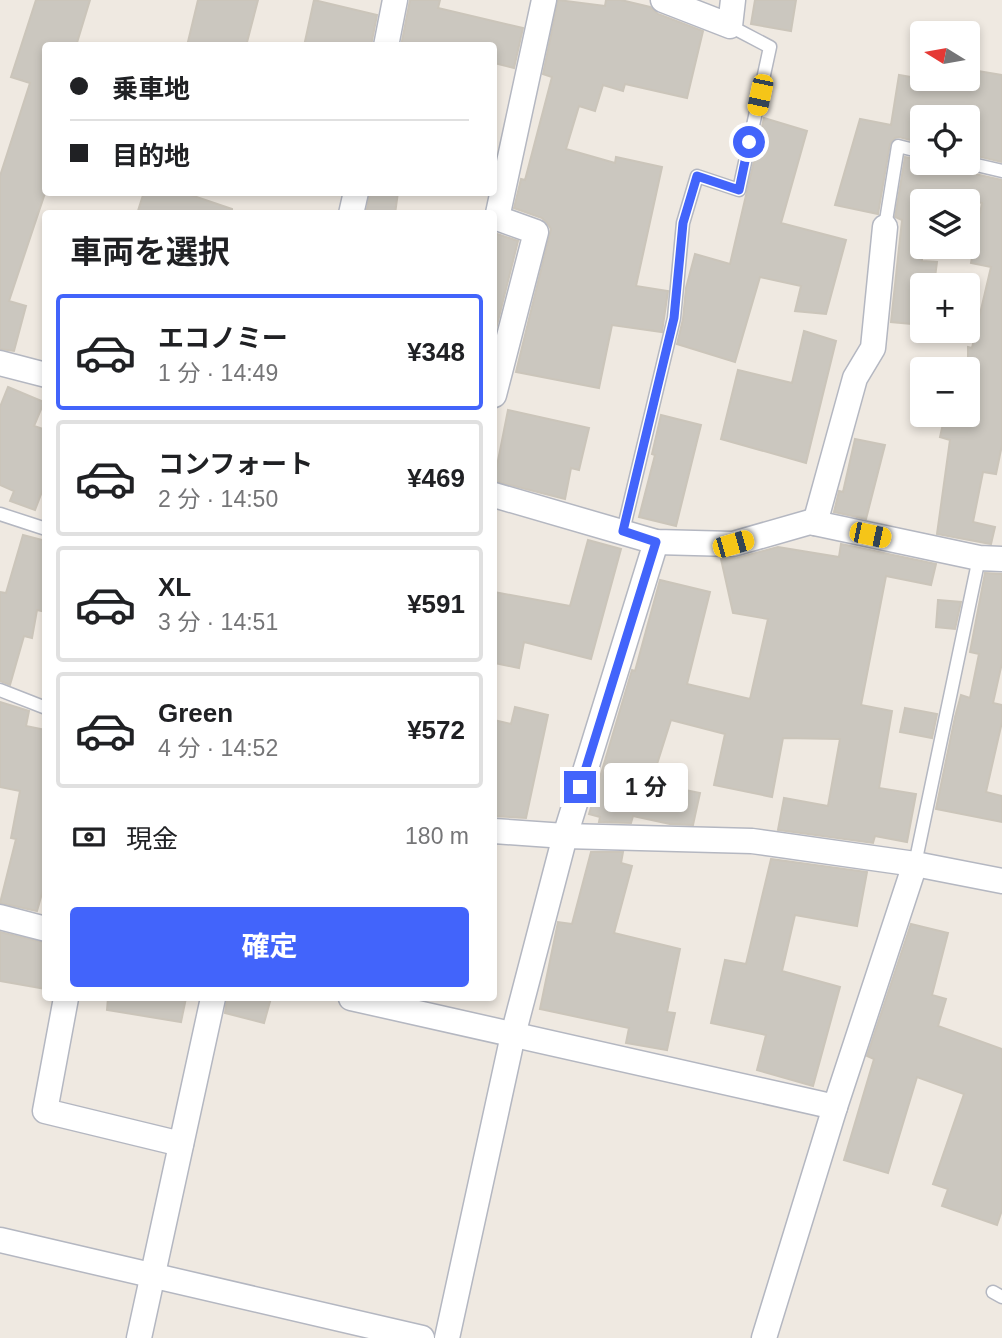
<!DOCTYPE html>
<html lang="ja">
<head>
<meta charset="utf-8">
<style>
	:root { --surface:#fff; --page:#f2f2f2; --text:#202124; --muted:#757577; --line:#e0e0e0; --accent:#4264fb }
	body { margin:0; font-family:Helvetica,"Noto Sans JP",sans-serif; background:var(--page); color:var(--text); height:100vh; display:flex; flex-direction:column; font-size:26px; white-space:nowrap }
	* { box-sizing:border-box; margin:0 }
	p { font-size:23px; color:var(--muted) }
	.icon { flex:none; width:38px; height:38px; fill:none; stroke:currentColor; stroke-width:2; stroke-linecap:round; stroke-linejoin:round }
	.map { position:relative; flex:1; overflow:hidden }
	.panel { position:absolute; left:42px; top:210px; width:455px; height:791px; display:flex; flex-direction:column; background:var(--surface); border-radius:7px; box-shadow:0 4px 10px #0003 }
	.panel>* { flex:none }
	.guide { position:absolute; left:42px; top:42px; width:455px; height:154px; border-radius:7px; box-shadow:0 4px 10px #0003; display:grid; align-content:center; height:154px; padding:0 28px; background:var(--surface) }
	.needle { width:46px; rotate:281deg }
	.fabs { position:absolute; left:910px; top:21px; display:grid; gap:14px }
	.fabs a { display:grid; place-items:center; width:70px; height:70px; border-radius:7px; background:var(--surface); box-shadow:0 4px 10px #0003; font-size:35px }
	.end { position:absolute; width:32px; height:32px; margin:-16px; border:9px solid #4264fb; background:#fff; box-shadow:0 0 0 4px #fff }
	.from { border-radius:50% }
	.bubble { position:absolute; height:49px; border-radius:7px; background:var(--surface); box-shadow:0 4px 10px #0003; font-size:23px; font-weight:700; line-height:49px; text-align:center }
	.car { position:absolute; width:21px; height:42px; margin:-21px -10px; border-radius:9px; box-shadow:0 0 5px 2px #0007; background:linear-gradient(#f5c518 24%,#345 0 40%,#f5c518 0 76%,#345 0 86%,#f5c518 0) }
	.guide b { display:flex; align-items:center; gap:24px; height:66px; font-size:26px }
	.guide b+b { border-top:2px solid var(--line) }
	.guide i { width:18px; height:18px; background:var(--text) }
	ul { padding:0; list-style:none }
	li { display:flex; align-items:center; gap:21px; height:116px; margin:0 14px 10px; padding:0 14px; border:4px solid var(--line); border-radius:7px }
	li div { flex:1 }
	li b { display:block; font-size:26px }
	li em { font-style:normal; font-weight:700 }
	li.current { border-color:var(--accent) }
	li>.icon { width:63px; height:63px; stroke-width:1.5 }
	h2 { padding:0 28px; font-size:32px; line-height:84px }
	.pay { display:flex; align-items:center; gap:18px; height:77px; padding:0 28px; font-size:26px }
	.pay p { margin-inline-start:auto }
	.button { display:flex; gap:14px; margin-top:auto; padding:14px 28px }
	.button a { flex:1; height:80px; border-radius:7px; background:var(--accent); color:#fff; font-size:28px; font-weight:700; line-height:80px; text-align:center }
	.map>svg:first-child { display:block }
	.building { fill:#cbc7bf; stroke:#cbc5ba; stroke-width:2 }
	.lines { fill:none; stroke-linecap:round; stroke-linejoin:round }
	.lane-casing { stroke:#b4b7c1; stroke-width:15 }
	.street-casing { stroke:#b4b7c1; stroke-width:27 }
	.lane { stroke:#fff; stroke-width:12 }
	.street { stroke:#fff; stroke-width:24 }
	.route { stroke:#4264fb; stroke-width:9 }
</style>
</head>
<body>
<div class="map">
<svg width="1002" height="1338" viewBox="0 0 1002 1338">
	<rect width="100%" height="100%" fill="#efe9e1"/>
	<g class="building">
		<path d="M36,0h54l-14,46h-30v144l-37,111 17,5 -12,45 -14,-2v-173l30,-93 -19,-6z"/>
		<path d="M198,0h60l-12,46h-59z"/>
		<path d="M314,0l63,15 -6,31h-67z"/>
		<path d="M410,0h30l-2,8 85,20 -9,40 -20,-5v-17h-93z"/>
		<path d="M558,0l47,6 1,-6h15l29,7 8,7 45,17 -16,67 -62,-14 -2,7 -20,-6 -8,26 -16,-5 -13,43 49,14 1,-6 46,10 -26,119 32,5 -6,41 -50,-7 -13,63 -83,-16 35,-143 -4,-6 -5,-5 -28,-10 7,-29 4,1 27,-103 -9,-3z"/>
		<path d="M755,0h41l-5,31 -40,-7z"/>
		<path d="M978,71l24,4v87l-34,-8v-37h-46v26l-23,-6 -4,1 -5,6 -12,70 -43,-9 25,-86 31,6 8,-50 23,4h54z"/>
		<path d="M764,118l43,13 -26,92 65,17 -20,74 -31,-3 6,-25 -41,-9 -25,85 -58,-18 6,-25 3,-31 9,-34 35,10z"/>
		<path d="M905,157l17,4v2l39,5 5,4 36,8v265l-6,29 -13,-2 -10,50 22,5 -4,17 -54,-10 13,-94 -10,-3 5,-22h23v-68l4,1 19,-81 -20,-4 11,-60 -60,-11v69l15,1 -3,23h-12v40l-31,-3 11,-102 -7,-3z"/>
		<path d="M144,192h38l50,17v5h-95z"/>
		<path d="M370,192h28l-3,22h-29z"/>
		<path d="M494,233l24,8 -24,96z"/>
		<path d="M804,331l32,10 -30,122 -85,-24 17,-69 54,13z"/>
		<path d="M8,387l36,15 -10,24 12,4v51l-11,29 -25,-9 4,-10 -14,-6v-78z"/>
		<path d="M508,410l81,18 -10,42 -8,-2 -6,31 -71,-18z"/>
		<path d="M661,415l40,10 -25,101 -37,-9 16,-62 -3,-1z"/>
		<path d="M855,439l30,6 -19,74 -32,-7 5,-21 4,1z"/>
		<path d="M23,535l23,6v71l-9,-2 -5,28 -8,-2 -14,49 -10,-4v-89l6,1z"/>
		<path d="M588,540l33,9 -30,110 -67,-17 -5,26 -25,-5v-71l76,14z"/>
		<path d="M841,544l95,20 -5,21 -45,-9 -25,129 31,6 -13,77 37,6 -9,48 -32,-6 -2,7 -95,-13 6,-32 44,8 12,-67 -57,-1 -11,59 -58,-12 11,-51 -54,-14 -20,63 49,10 -7,32 -23,-1 -37,-8 -2,7 -32,-1 1,-5 -11,-3 43,-144 3,1 25,-91 50,12 -23,92 63,15 18,-80 -35,-6 -12,-54 16,-1 41,-11 61,10z"/>
		<path d="M985,573l17,1v89l-9,40 9,2v17l-16,70 16,4v26l-66,-13 19,-92 6,-22 9,3 9,-44 -9,-2z"/>
		<path d="M938,600l23,2 -6,27 -19,-2z"/>
		<path d="M0,702l29,9 -3,15 20,4v149l-9,32 -37,-8 16,-64 -5,-1 9,-47 -20,-4z"/>
		<path d="M515,707l33,8 -22,103 -32,-2v-96l17,4z"/>
		<path d="M905,708l32,6 -5,24 -32,-6z"/>
		<path d="M591,852h32l-2,11 11,3 -18,67 66,16 -13,63 8,1 -8,37 -41,-7 3,-15 -89,-19 18,-87 14,2z"/>
		<path d="M771,859l96,13 -10,54 -62,-11 -13,56 58,16 -27,99 -56,-16 9,-35 -55,-12 14,-63 21,4z"/>
		<path d="M911,924l37,9 -16,62 14,4 -8,27 64,23v161l-5,15 -55,-19 6,-17 -15,-5 31,-90 -47,-17 -29,96 -44,-13 30,-101 -7,-3z"/>
		<path d="M0,932l46,11v46l-46,-8z"/>
		<path d="M108,998h78l-5,24 -74,-12z"/>
		<path d="M227,998h44l-7,25 -39,-10z"/>
	</g>
	<g class="lines">
		<defs>
			<g id="lane">
				<path d="M968,163l34,8"/>
				<path d="M885,227l13,-81 24,6"/>
				<path d="M0,514l46,15"/>
				<path d="M623,531l51,-213 9,-95 14,-47 42,14 31,-143 -40,-21"/>
				<path d="M0,690l46,18"/>
				<path d="M915,864l64,-306"/>
				<path d="M993,1292l9,5"/>
			</g>
			<g id="street">
				<path d="M663,0l67,26 3,-26"/>
				<path d="M386,46l9,-46"/>
				<path d="M351,214l5,-22"/>
				<path d="M0,363l46,12"/>
				<path d="M494,395l42,-163 -39,-14 47,-218"/>
				<path d="M494,495l162,47 77,2 77,-22 169,36 23,1"/>
				<path d="M815,523l40,-145 18,-30 12,-121"/>
				<path d="M494,831l71,5 187,5 163,23 87,17"/>
				<path d="M0,917l46,12"/>
				<path d="M66,998l-21,113 136,33"/>
				<path d="M351,998l484,109"/>
				<path d="M0,1240l422,98"/>
				<path d="M139,1338l74,-340"/>
				<path d="M447,1338l66,-303 52,-199 91,-294"/>
				<path d="M764,1338l71,-231 80,-243"/>
			</g>
		</defs>
		<use href="#lane" class="lane-casing"/>
		<use href="#street" class="street-casing"/>
		<use href="#lane" class="lane"/>
		<use href="#street" class="street"/>
	</g>
	<g class="lines">
		<path class="route" d="M580,787l76,-245 -33,-11 51,-213 9,-95 14,-47 42,14 10,-48"/>
	</g>
</svg>
<div class="fabs">
<a><svg class="needle" viewBox="-14 -14 28 28"><path d="M0-13l5 13h-10z" fill="#e53935"/><path d="M0 13l5-13h-10z" fill="#757577"/></svg></a>
<a><svg class="icon" aria-label="locate" viewBox="0 0 24 24"><circle cx="12" cy="12" r="6"/><path d="M12 2v4M12 18v4M2 12h4M18 12h4"/></svg></a>
<a><svg class="icon" aria-label="layers" viewBox="0 0 24 24"><path d="M12 4l9 5-9 5-9-5zM3 14l9 5 9-5"/></svg></a>
<a>+</a>
<a>−</a>
</div>
<i class="end from" style="left:749px;top:142px"></i>
<i class="end" style="left:580px;top:787px"></i>
<div class="bubble" style="left:604px;top:763px;width:84px">1 分</div>
<i class="car" style="left:760px;top:95px;rotate:192deg"></i>
<i class="car" style="left:870px;top:535px;rotate:102deg"></i>
<i class="car" style="left:733px;top:544px;rotate:74deg"></i>
<div class="guide">
<b><i class="from"></i>乗車地</b>
<b><i></i>目的地</b>
</div>
<section class="panel">
<h2>車両を選択</h2>
<ul>
<li class="current"><svg class="icon" aria-label="car" viewBox="0 0 24 24"><path d="M5 17H2v-5l4-1 3-4h7l3 4 3 1v5h-3M9 17h6M6 11h13"/><circle cx="7" cy="17" r="2"/><circle cx="17" cy="17" r="2"/></svg><div><b>エコノミー</b><p>1 分 · 14:49</p></div><em>¥348</em></li>
<li><svg class="icon" aria-label="car" viewBox="0 0 24 24"><path d="M5 17H2v-5l4-1 3-4h7l3 4 3 1v5h-3M9 17h6M6 11h13"/><circle cx="7" cy="17" r="2"/><circle cx="17" cy="17" r="2"/></svg><div><b>コンフォート</b><p>2 分 · 14:50</p></div><em>¥469</em></li>
<li><svg class="icon" aria-label="car" viewBox="0 0 24 24"><path d="M5 17H2v-5l4-1 3-4h7l3 4 3 1v5h-3M9 17h6M6 11h13"/><circle cx="7" cy="17" r="2"/><circle cx="17" cy="17" r="2"/></svg><div><b>XL</b><p>3 分 · 14:51</p></div><em>¥591</em></li>
<li><svg class="icon" aria-label="car" viewBox="0 0 24 24"><path d="M5 17H2v-5l4-1 3-4h7l3 4 3 1v5h-3M9 17h6M6 11h13"/><circle cx="7" cy="17" r="2"/><circle cx="17" cy="17" r="2"/></svg><div><b>Green</b><p>4 分 · 14:52</p></div><em>¥572</em></li>
</ul>
<div class="pay"><svg class="icon" aria-label="cash" viewBox="0 0 24 24"><path d="M3 7h18v10H3z"/><circle cx="12" cy="12" r="2"/></svg>現金<p>180 m</p></div>
<div class="button"><a>確定</a></div>
</section>
</div>
</body>
</html>
